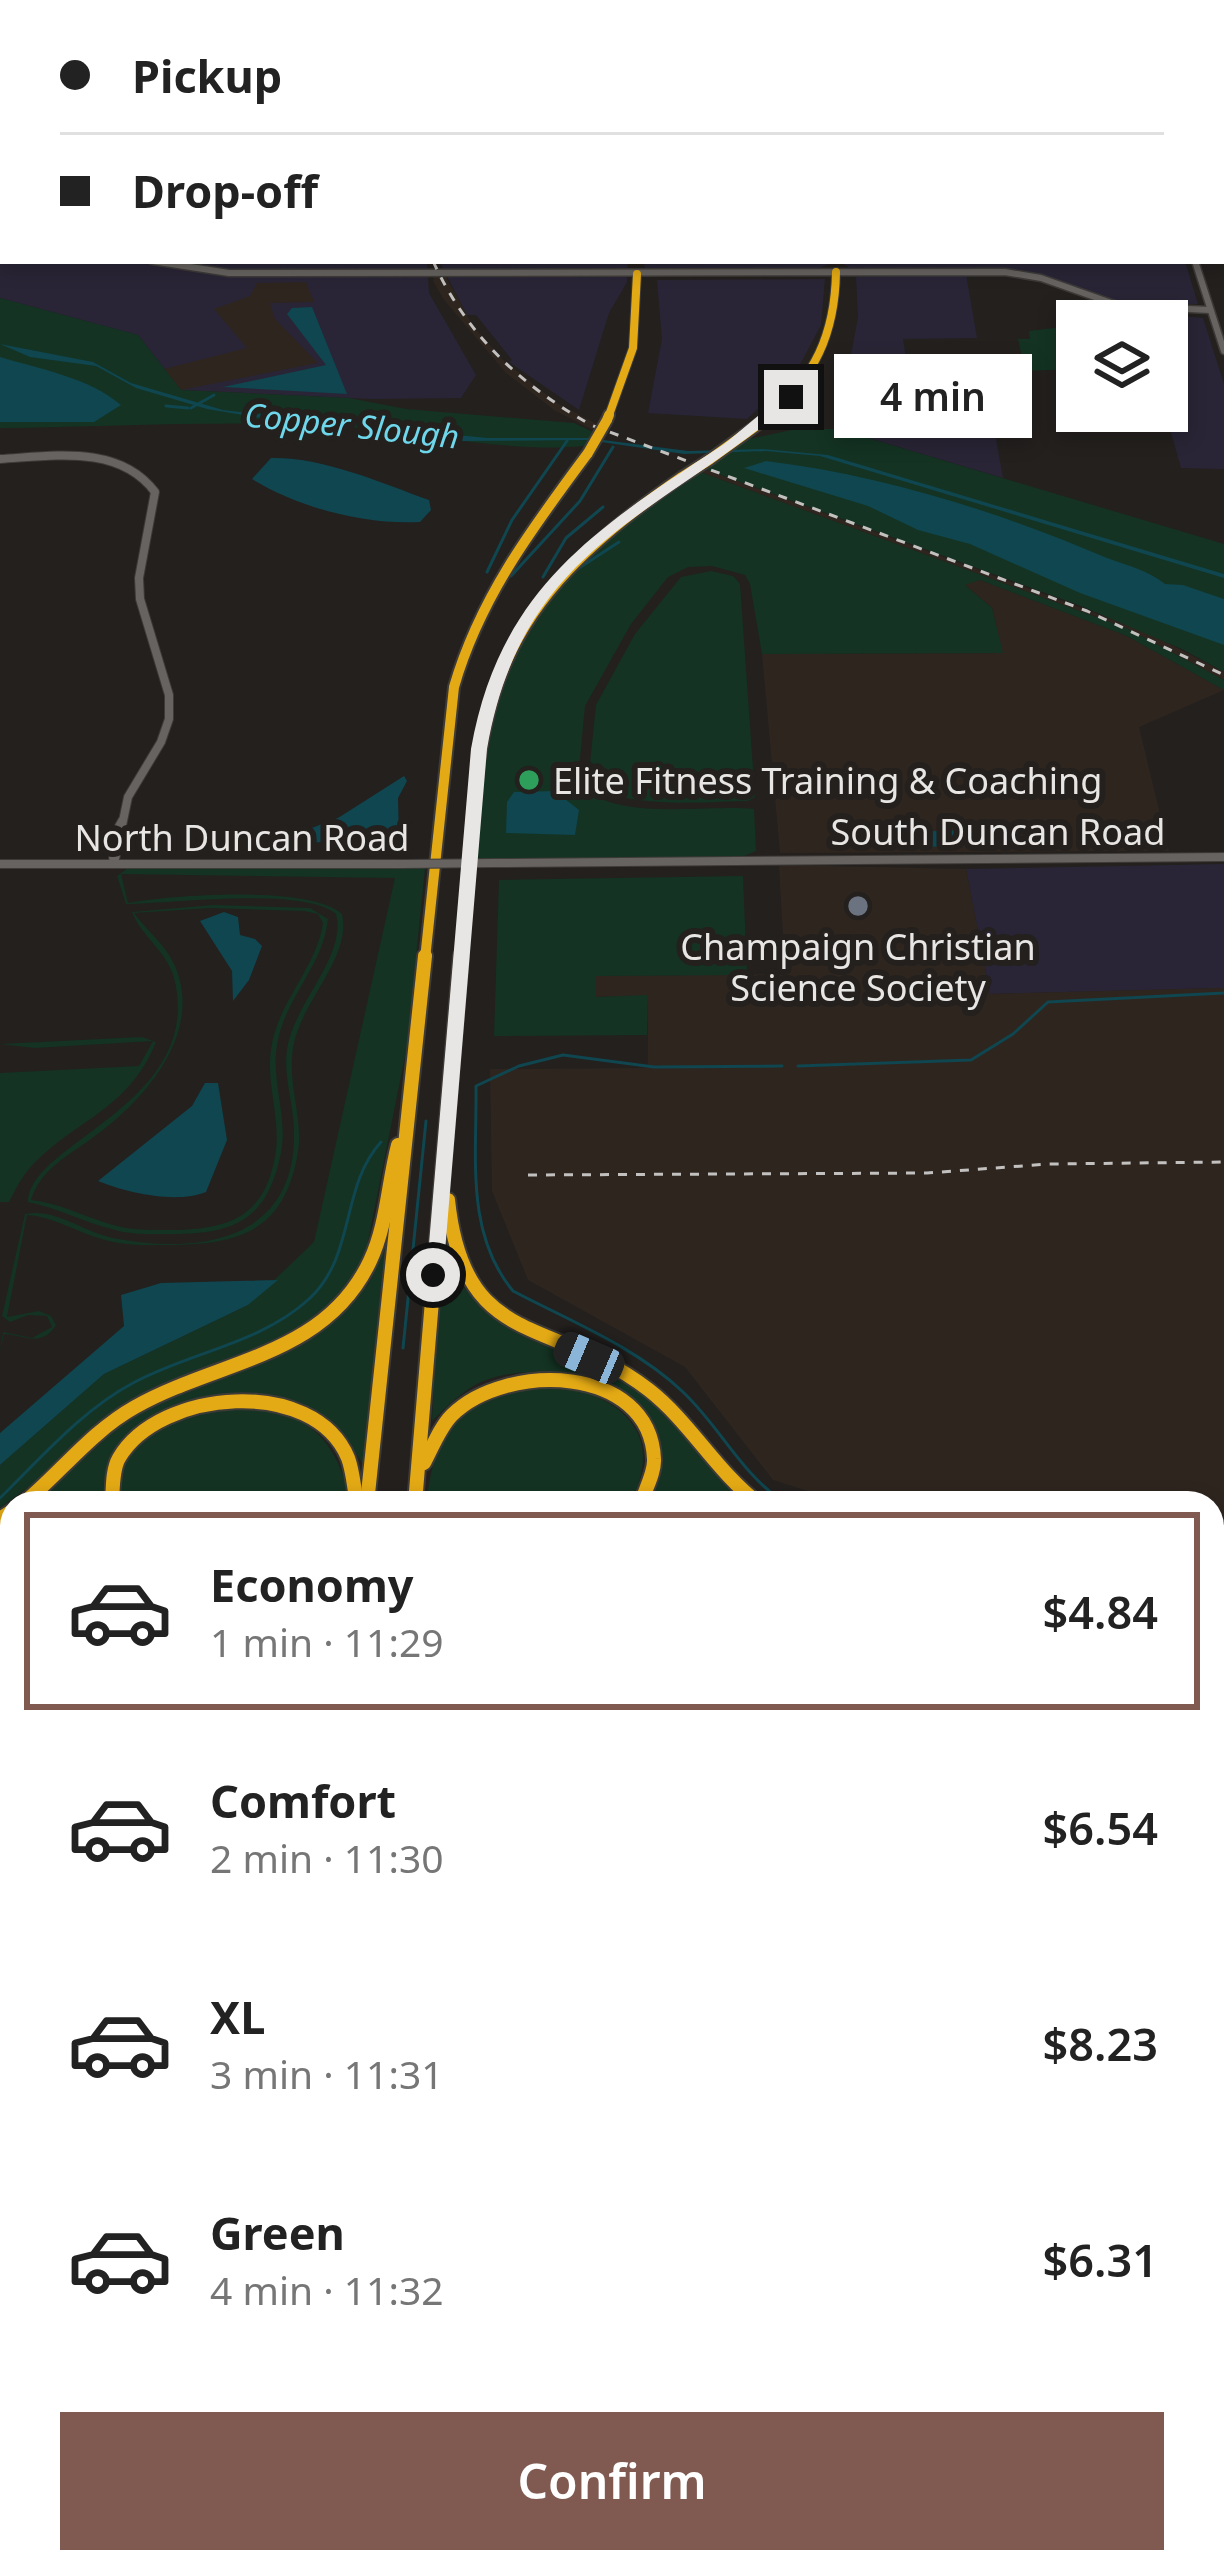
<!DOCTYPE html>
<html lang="en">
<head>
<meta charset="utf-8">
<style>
	:root { --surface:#fff; --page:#f2f2f2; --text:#222; --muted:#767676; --line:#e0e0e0; --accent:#805a51 }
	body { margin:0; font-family:"Noto Sans",sans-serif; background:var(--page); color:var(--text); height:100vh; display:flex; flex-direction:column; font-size:45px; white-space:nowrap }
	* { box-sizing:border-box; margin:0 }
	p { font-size:39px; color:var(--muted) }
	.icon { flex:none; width:66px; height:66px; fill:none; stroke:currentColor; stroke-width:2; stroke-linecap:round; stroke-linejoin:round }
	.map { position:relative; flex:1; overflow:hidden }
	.sheet { position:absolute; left:0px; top:1491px; width:1224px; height:1083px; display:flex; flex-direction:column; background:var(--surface); border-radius:36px 36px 0 0; box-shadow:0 6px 18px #0003 }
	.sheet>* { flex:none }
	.banner { position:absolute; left:0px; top:0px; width:1224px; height:264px; box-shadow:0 6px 18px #0003; display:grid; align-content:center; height:264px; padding:0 60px; background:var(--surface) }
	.tools { position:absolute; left:1056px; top:300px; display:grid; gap:24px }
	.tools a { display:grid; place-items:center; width:132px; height:132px; border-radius:0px; background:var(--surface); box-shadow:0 6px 18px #0003; font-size:60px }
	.end { position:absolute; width:54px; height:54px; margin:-27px; border:15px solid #e8e6e4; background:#111; box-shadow:0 0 0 6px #111 }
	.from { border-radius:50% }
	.bubble { position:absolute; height:84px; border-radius:0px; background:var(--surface); box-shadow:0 6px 18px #0003; font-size:39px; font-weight:600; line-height:84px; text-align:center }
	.car { position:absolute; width:36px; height:72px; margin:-36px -18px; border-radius:15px; box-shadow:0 0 9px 3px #0007; background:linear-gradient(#222 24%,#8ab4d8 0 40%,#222 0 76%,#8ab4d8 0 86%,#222 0) }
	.banner b { display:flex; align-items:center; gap:42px; height:114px; font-size:45px }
	.banner b+b { border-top:3px solid var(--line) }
	.banner i { width:30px; height:30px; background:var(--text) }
	ul { padding:21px 0 0; list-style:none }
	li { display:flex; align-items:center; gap:36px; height:198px; margin:0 24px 18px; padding:0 36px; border:6px solid transparent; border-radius:0px }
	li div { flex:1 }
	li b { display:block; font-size:45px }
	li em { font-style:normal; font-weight:600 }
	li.on { border-color:var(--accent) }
	li>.icon { width:108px; height:108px; stroke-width:1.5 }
	.button { display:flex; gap:24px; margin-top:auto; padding:24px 60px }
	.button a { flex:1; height:138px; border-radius:0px; background:var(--accent); color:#fff; font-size:48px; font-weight:600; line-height:138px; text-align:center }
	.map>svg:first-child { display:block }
	.commercial { fill:#292536 }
	.built { fill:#2e251f }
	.green { fill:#143323; fill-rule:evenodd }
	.water { fill:#0f464f }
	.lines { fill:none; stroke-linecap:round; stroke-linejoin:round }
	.stream-far1 { stroke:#0f464f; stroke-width:3 }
	.stream { stroke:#0f464f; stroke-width:4.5 }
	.tertiary-far1-casing { stroke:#3d3a38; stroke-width:9 }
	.tertiary-casing { stroke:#3d3a38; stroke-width:10 }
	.secondary-far1-casing { stroke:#3d3a38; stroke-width:9 }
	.secondary-casing { stroke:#3d3a38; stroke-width:10 }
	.motorway-far3-casing { stroke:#3d3a38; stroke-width:10 }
	.motorway-far2-casing { stroke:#3d3a38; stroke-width:14 }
	.motorway-far1-casing { stroke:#3d3a38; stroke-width:18 }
	.motorway-casing { stroke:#3d3a38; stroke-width:22 }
	.tertiary-far1 { stroke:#666360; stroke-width:6 }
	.tertiary { stroke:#666360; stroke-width:8 }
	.secondary-far1 { stroke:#666360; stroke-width:6 }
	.secondary { stroke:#666360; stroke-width:8 }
	.motorway-far3 { stroke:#e4aa15; stroke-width:8 }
	.motorway-far2 { stroke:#e4aa15; stroke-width:10 }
	.motorway-far1 { stroke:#e4aa15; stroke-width:14 }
	.motorway { stroke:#e4aa15; stroke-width:18 }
	.rail { stroke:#c3c1bf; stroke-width:3; stroke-dasharray:9 9; stroke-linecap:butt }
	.secondary-bridge-casing { stroke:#3d3a38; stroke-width:10; stroke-linecap:butt }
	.motorway-bridge-casing { stroke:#3d3a38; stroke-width:14; stroke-linecap:butt }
	.secondary-bridge { stroke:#666360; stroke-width:8 }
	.motorway-bridge { stroke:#e4aa15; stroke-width:10 }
	.route { fill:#e8e6e4 }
	.leisure-dot { fill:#2e9e5b; stroke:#23201e; stroke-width:4.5 }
	.worship-dot { fill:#6b7280; stroke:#23201e; stroke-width:4.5 }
	.labels { text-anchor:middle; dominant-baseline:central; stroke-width:12; stroke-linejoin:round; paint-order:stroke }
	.far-water-label { font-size:33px; font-style:italic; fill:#6ed7eb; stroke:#23201e }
	.poi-label { font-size:36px; fill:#e8e6e4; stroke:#23201e; text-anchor:start }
	.street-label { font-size:36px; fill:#e8e6e4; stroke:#23201e }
</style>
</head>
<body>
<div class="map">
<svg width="1224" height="2572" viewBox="0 0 1224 2572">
	<rect width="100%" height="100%" fill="#23201e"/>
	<g class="commercial">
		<path d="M0,139l3,122h424l2,32 47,82 -15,23 -90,1 -190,-9 -43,-55 -138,-37z"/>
		<path d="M439,261h189l-1,21 -18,31 -30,97 -70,-48 3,-2 -36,-45h-9z"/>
		<path d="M644,261h186v3l-11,4 -166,4 -8,-2z"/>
		<path d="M839,261h346l13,43h-83l-90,-32 -174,-3z"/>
		<path d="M966,274l11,64 -74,1 8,51h-75l12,-19 10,-54 -2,-40z"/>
		<path d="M825,279l-4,46 -26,49 -48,45 -99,-6 14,-74 -5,-59z"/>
		<path d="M1138,312l65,6 21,66v85l-43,-1 -16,-57 2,-90h-26z"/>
		<path d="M994,428l9,50 -165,-49z"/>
		<path d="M1224,864v124l-234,6 -24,-125z"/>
		<path d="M1212,2140h12v432h-177l-1,-10h166z"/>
	</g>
	<g class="built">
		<path d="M0,0h354l1,3h-352l-3,128z"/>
		<path d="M445,275l28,51 30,34 54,43 42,22 -4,6 -41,-21 -48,-37 -62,-73 -11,-19 1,-5z"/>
		<path d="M306,282l8,20 -44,1 5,16 43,44 -137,27 -17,-21 83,-21 -33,-39 36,-13 7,-13z"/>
		<path d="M705,469l439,162 80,41v8l-98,-52 -426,-156z"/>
		<path d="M980,580l147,56 97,54 -85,37 30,124 -389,2 -18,-199 240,-1 -10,-45 -28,-24z"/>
		<path d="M779,865l187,4 24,125 234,-6v533l-12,1v-19h-366l-73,-23 -88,-113 -157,-87 -36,-89 -2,-122 158,-1v-72l-53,1v-21l190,-2z"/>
	</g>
	<g class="green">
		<path d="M0,298l138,37 43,55 168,8 57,11 168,14 19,9 -8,14c-79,7 -158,-13 -237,-19 -114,-8 -233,0 -348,1z"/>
		<path d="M1071,326l6,43 -52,2 -7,-32h12l-1,-8z"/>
		<path d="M796,429h42l386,115v128l-40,-22 -103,-44 -376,-137 44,-30z"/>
		<path d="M700,472l426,156 98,52v10l-97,-54 -147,-56 -15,5 27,23 11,45 -241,1 -12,-70 -5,-9 -33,-9 -24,1 -20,10 -37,47 -46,82 -7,73c24,45 131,25 176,30l2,42 -14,6 -267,2 11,-113 24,-89 63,-90 65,-53z"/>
		<path d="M711,571l22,5 7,8 15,213 -7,4c-35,0 -148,12 -159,-28l7,-68 39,-71 46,-57z"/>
		<path d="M128,868h297l-18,178 -41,205 -22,41 -38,34 -50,25 -84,31 -172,126v-43l104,-91 144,-69 66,-63 81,-364 -274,-4 7,29c43,-8 182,-18 214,11 10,44 -42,88 -49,134 -6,38 12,73 4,110 -15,75 -60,86 -128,87 -21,0 -43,1 -64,-5 -27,-7 -50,-23 -78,-25l-20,102 32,-6 12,5 5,9c-14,23 -32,10 -52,9l-4,18 3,-20 29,6 20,-11 -5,-11 -19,-1 -18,7 -8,-6 23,-102c31,-6 58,18 88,24 86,17 183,3 181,-106 0,-29 -11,-54 -7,-83 7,-46 60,-93 49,-135 -34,-28 -165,-10 -210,-10l-9,-28z"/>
		<path d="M743,876l4,99 -151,1v21l52,-2 -1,40 -153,1 5,-156z"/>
		<path d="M213,905l97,3 18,11c-5,48 -43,78 -51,126 -6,37 11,72 4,108 -14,69 -48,81 -111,81 -18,0 -37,1 -55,-4 -30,-7 -56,-22 -87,-28 0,-59 174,-97 147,-220 -6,-30 -34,-45 -43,-70zM210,908l94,3 14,3 5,9c-7,46 -45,78 -52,126 -5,34 9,67 5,101 -9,64 -43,79 -102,80 -22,0 -43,1 -64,-6 -28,-8 -50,-21 -79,-24 10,-32 39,-45 64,-64 51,-37 110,-105 79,-172 -9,-20 -27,-33 -40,-51z"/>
		<path d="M142,1037l14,5c-28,70 -85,79 -127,127 -8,9 -14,22 -20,33h-9v-129l139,-7 14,-25 -118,7 -35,-4z"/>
		<path d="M386,1238l-23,226c-50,-86 -199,-93 -251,-5 -7,13 -12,30 -5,44h-73l98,-88 167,-69 40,-28 30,-35z"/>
		<path d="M441,1246l18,37 37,36 146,73 105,111h-97c8,-23 15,-48 5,-72 -23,-56 -111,-68 -163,-53 -25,7 -42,26 -60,43z"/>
		<path d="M551,1382c66,14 117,48 79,121h-204c12,-89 38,-107 125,-121z"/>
		<path d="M220,1406c77,4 113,17 131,97h-229c-21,-63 53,-82 98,-97z"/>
	</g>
	<g class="water">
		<path d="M312,307l35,87 -124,-7 103,-22 -39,-51 5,-6z"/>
		<path d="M0,344l93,18 38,21 92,27 172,19 93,9h100l100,13 75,-2 65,6 396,119v4l-404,-122 -54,-5 -82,3 -97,-14 -123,1 -134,-20h-51l-72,-12 -71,-21 -40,-22 -66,-9z"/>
		<path d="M0,357c40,12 90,21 121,48l-27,17h-94z"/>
		<path d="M271,458c52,-1 108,24 158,42l2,10 -11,12c-55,3 -121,-14 -168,-43z"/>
		<path d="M766,461c116,14 234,51 341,97 21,8 41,12 58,26l18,1 41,14v46l-144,-52 -110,-49 -52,-14 -50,-24 -124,-38z"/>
		<path d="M404,776l3,5 -9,17 1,40 -132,7 71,-27z"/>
		<path d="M555,791l24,19 -4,25 -69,-2 1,-31 7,-10z"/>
		<path d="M1002,829l8,6 -2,11 -110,1 -18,-5 24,-10z"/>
		<path d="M224,912l14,5 2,18 15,4 7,7 -13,34 -16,21 -1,-30 -32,-50z"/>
		<path d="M205,1083h13l9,57 -21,52c-29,12 -79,1 -108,-11l94,-75z"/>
		<path d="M278,1280l-30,25 -144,69 -104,91v-32l124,-107 -3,-31 40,-12z"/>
		<path d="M0,1787l12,21v160l-12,-5z"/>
	</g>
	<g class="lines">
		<g class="stream-far1">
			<path d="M166,406l22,2"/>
			<path d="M191,408l23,-13"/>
			<path d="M579,568l40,-26"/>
			<path d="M487,572l25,-52 55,-79"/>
			<path d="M511,576l69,-75 33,-54"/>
			<path d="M543,577l23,-39 37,-31"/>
			<path d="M782,1066l-128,1 -91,-12 -44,11 -43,20c1,71 -11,147 37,205 57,30 123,56 170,101 38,36 58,82 102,111"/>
			<path d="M798,1066l173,-6 42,-26 35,-32 176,-9"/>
			<path d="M403,1348l23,-227"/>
			<path d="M0,1498c41,-40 82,-88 133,-115 57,-31 127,-39 176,-84 47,-43 31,-112 72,-157"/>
			<path d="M148,1503l59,-6 37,6"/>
			<path d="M1212,1579h12"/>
		</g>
		<g class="stream">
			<path d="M0,1735l12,23"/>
			<path d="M214,2572l2,-10"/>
		</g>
		<defs>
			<path id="tertiary-far1" d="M152,261l77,12 776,-1 36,6 79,28 90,4"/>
			<g id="tertiary">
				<path d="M0,459c53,-3 119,-15 155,33l-16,86 1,21 29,96v24l-8,23 -33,55 -14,67"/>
				<path d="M114,864l-3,-23 11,-20"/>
			</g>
			<path id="secondary-far1" d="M1195,261l29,90"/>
			<g id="secondary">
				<path d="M495,863l729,-6"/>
				<path d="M0,864h402"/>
			</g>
			<g id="motorway-far3">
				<path d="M608,418l25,-70 4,-74"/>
				<path d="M767,418c48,-41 68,-84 69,-146"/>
			</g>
			<g id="motorway-far2">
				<path d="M607,420l2,-5"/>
				<path d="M709,460l62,-45"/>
				<path d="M425,959l29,-272c26,-90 79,-160 134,-234"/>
				<path d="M461,959c21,-241 4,-334 221,-482"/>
			</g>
			<g id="motorway-far1">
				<path d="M448,1200c16,152 105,115 201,190 41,32 67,81 109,113"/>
				<path d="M424,1463c8,-15 16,-36 28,-48 53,-53 198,-51 202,44 1,13 -9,31 -13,44"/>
				<path d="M24,1503c37,-31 68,-72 111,-96 83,-47 190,-50 235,-146 17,-36 18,-78 28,-116"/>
				<path d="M112,1503c1,-14 0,-33 7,-45 40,-69 195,-82 229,0 5,13 6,31 9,45"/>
				<path d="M367,1503l58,-547"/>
				<path d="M415,1503l46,-547"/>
				<path d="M0,1519l12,-8"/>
				<path d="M1212,1563h12"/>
				<path d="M0,1570h12"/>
				<path d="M1212,1597h12"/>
				<path d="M0,1605h12"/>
			</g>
			<g id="motorway">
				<path d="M0,1687l12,17"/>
				<path d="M254,2572l1,-10"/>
				<path d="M309,2572l1,-10"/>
			</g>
		</defs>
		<use href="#tertiary-far1" class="tertiary-far1-casing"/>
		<use href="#tertiary" class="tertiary-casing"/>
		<use href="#secondary-far1" class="secondary-far1-casing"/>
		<use href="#secondary" class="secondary-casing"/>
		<use href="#motorway-far3" class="motorway-far3-casing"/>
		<use href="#motorway-far2" class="motorway-far2-casing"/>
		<use href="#motorway-far1" class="motorway-far1-casing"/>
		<use href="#motorway" class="motorway-casing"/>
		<use href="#tertiary-far1" class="tertiary-far1"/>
		<use href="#tertiary" class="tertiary"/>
		<use href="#secondary-far1" class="secondary-far1"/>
		<use href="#secondary" class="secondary"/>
		<use href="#motorway-far3" class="motorway-far3"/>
		<use href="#motorway-far2" class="motorway-far2"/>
		<use href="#motorway-far1" class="motorway-far1"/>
		<use href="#motorway" class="motorway"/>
		<g class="rail">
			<path d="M153,3l4,-3"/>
			<path d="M433,261c34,75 88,124 158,164l496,186 137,64"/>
			<path d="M528,1175l399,-2 122,-9 175,-2"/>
		</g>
		<defs>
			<path id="secondary-bridge" d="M402,864l93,-1"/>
			<g id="motorway-bridge">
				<path d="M588,453l19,-33"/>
				<path d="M682,477l27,-17"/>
			</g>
		</defs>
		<use href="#secondary-bridge" class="secondary-bridge-casing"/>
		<use href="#motorway-bridge" class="motorway-bridge-casing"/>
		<use href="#secondary-bridge" class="secondary-bridge"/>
		<use href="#motorway-bridge" class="motorway-bridge"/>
	</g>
	<path class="route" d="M791,393l5,6c-137,119 -274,146 -309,350l-44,526 -17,4 45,-530c28,-158 121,-218 247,-301 25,-17 47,-42 73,-55z"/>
	<circle class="leisure-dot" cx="529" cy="780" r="12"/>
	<circle class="worship-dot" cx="858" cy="906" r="12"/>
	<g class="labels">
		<g class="far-water-label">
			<text transform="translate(352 425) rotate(6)">Copper Slough</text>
		</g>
		<g class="poi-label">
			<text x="553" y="780">Elite Fitness Training &amp; Coaching</text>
			<text x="858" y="946" text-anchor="middle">Champaign Christian<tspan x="858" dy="41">Science Society</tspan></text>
		</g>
		<g class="street-label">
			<text x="998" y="831">South Duncan Road</text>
			<text x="242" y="837">North Duncan Road</text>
		</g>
	</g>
</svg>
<div class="tools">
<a><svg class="icon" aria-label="layers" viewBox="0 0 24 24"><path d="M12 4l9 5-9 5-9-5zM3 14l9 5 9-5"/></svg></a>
</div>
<i class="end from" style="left:433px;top:1275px"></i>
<i class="end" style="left:791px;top:397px"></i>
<div class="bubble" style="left:834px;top:354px;width:198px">4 min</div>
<i class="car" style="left:589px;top:1358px;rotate:293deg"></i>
<div class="banner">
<b><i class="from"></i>Pickup</b>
<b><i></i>Drop-off</b>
</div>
<section class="sheet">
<ul>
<li class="on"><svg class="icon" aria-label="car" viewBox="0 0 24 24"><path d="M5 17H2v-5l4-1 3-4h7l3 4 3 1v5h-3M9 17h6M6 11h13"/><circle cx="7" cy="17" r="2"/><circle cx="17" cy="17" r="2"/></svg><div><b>Economy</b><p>1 min · 11:29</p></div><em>$4.84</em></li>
<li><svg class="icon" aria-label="car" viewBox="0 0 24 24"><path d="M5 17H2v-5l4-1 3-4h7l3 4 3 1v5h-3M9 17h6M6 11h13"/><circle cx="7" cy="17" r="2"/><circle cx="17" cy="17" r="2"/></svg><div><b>Comfort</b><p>2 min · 11:30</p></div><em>$6.54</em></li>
<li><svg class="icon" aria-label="car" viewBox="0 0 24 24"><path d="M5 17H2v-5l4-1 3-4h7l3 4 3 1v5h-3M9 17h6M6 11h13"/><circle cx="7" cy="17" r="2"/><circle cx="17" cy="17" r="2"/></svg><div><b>XL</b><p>3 min · 11:31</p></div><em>$8.23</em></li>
<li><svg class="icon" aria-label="car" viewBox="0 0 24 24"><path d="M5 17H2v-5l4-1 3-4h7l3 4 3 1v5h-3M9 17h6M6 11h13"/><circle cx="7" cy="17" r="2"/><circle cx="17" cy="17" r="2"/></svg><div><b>Green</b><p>4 min · 11:32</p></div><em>$6.31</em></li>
</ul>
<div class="button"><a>Confirm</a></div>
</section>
</div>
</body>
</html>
